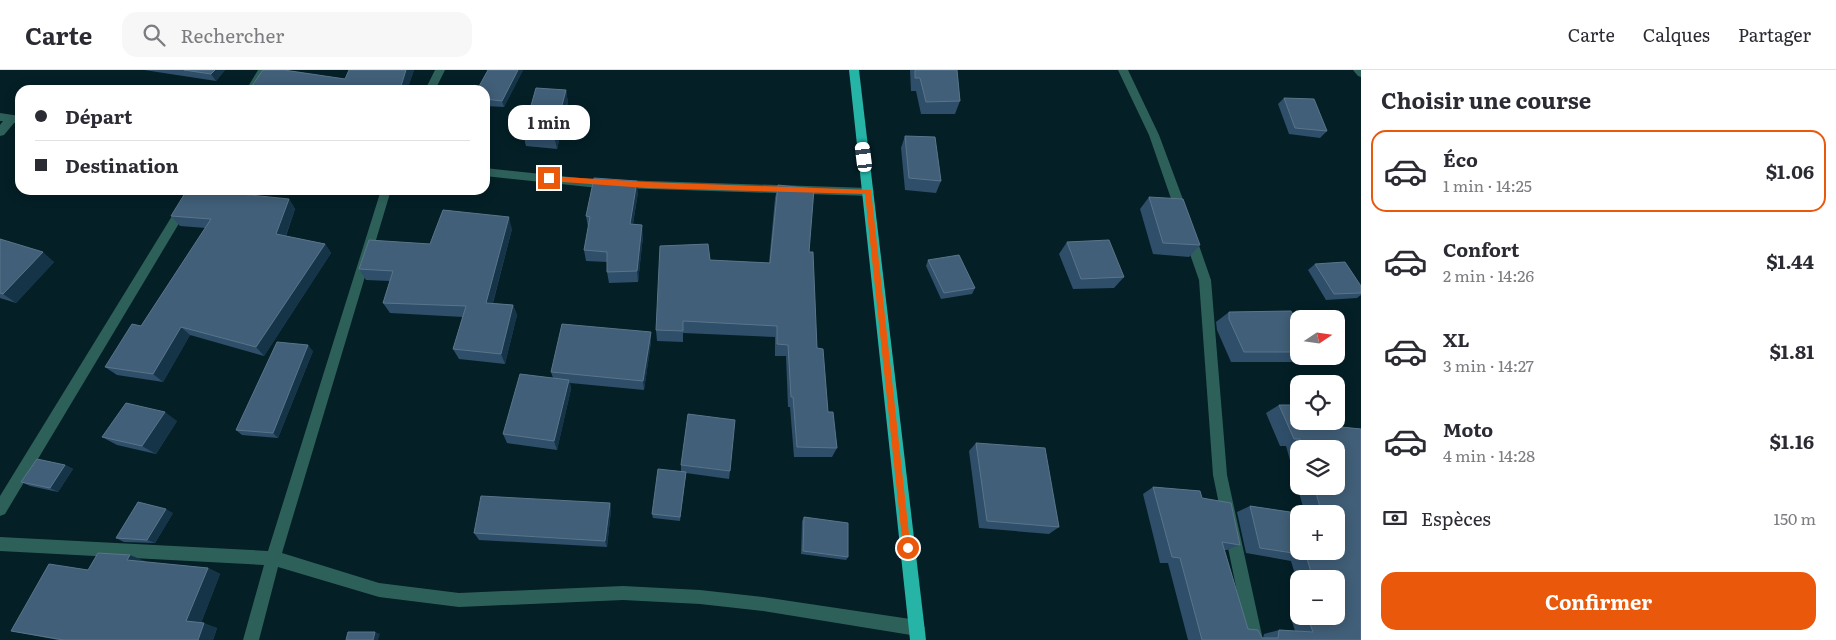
<!DOCTYPE html>
<html lang="fr">
<head>
<meta charset="utf-8">
<style>
	:root { --surface:#fff; --page:#f7f7f7; --text:#2b2b33; --muted:#7c7c81; --line:#e1e1e2; --accent:#ea580c }
	body { margin:0; font-family:Literata,serif; background:var(--page); color:var(--text); height:100vh; display:flex; flex-direction:column; font-size:19px; white-space:nowrap }
	* { box-sizing:border-box; margin:0 }
	p { font-size:16px; color:var(--muted) }
	.icon { flex:none; width:28px; height:28px; fill:none; stroke:currentColor; stroke-width:2; stroke-linecap:round; stroke-linejoin:round }
	.map { position:relative; flex:1; overflow:hidden }
	.drawer { display:flex; flex-direction:column; background:var(--surface); width:475px }
	.drawer>* { flex:none }
	.banner { position:absolute; left:15px; top:15px; width:475px; height:110px; border-radius:15px; box-shadow:0 2px 12px #0003; display:grid; align-content:center; height:110px; padding:0 20px; background:var(--surface) }
	.needle { width:32px; rotate:77deg }
	.controls { position:absolute; left:1290px; top:240px; display:grid; gap:10px }
	.controls a { display:grid; place-items:center; width:55px; height:55px; border-radius:10px; background:var(--surface); box-shadow:0 2px 12px #0003; font-size:25px }
	.end { position:absolute; width:22px; height:22px; margin:-11px; border:6px solid #ea580c; background:#fff; box-shadow:0 0 0 2px #fff }
	.from { border-radius:50% }
	.bubble { position:absolute; height:35px; border-radius:15px; background:var(--surface); box-shadow:0 2px 12px #0003; font-size:16px; font-weight:700; line-height:35px; text-align:center }
	.car { position:absolute; width:15px; height:30px; margin:-15px -8px; border-radius:6px; box-shadow:0 0 4px 1px #0007; background:linear-gradient(#fff 24%,#345 0 40%,#fff 0 76%,#345 0 86%,#fff 0) }
	.banner b { display:flex; align-items:center; gap:18px; height:48px; font-size:19px }
	.banner b+b { border-top:1px solid var(--line) }
	.banner i { width:12px; height:12px; background:var(--text) }
	ul { padding:0; list-style:none }
	li { display:flex; align-items:center; gap:15px; height:82px; margin:0 10px 8px; padding:0 10px; border:2px solid transparent; border-radius:15px }
	li div { flex:1 }
	li b { display:block; font-size:19px }
	li em { font-style:normal; font-weight:700 }
	li.active { border-color:var(--accent) }
	li>.icon { width:45px; height:45px; stroke-width:1.5 }
	h2 { padding:0 20px; font-size:22px; line-height:60px }
	.pay { display:flex; align-items:center; gap:12px; height:55px; padding:0 20px; font-size:19px }
	.pay p { margin-inline-start:auto }
	.action { display:flex; gap:10px; margin-top:auto; padding:10px 20px }
	.action a { flex:1; height:58px; border-radius:15px; background:var(--accent); color:#fff; font-size:20px; font-weight:700; line-height:58px; text-align:center }
	header { display:flex; align-items:center; gap:30px; box-sizing:border-box; height:70px; padding:0 25px; background:var(--surface); border-bottom:1px solid var(--line) }
	header strong { font-size:24px }
	nav { display:flex; gap:28px; margin-inline-start:auto; font-size:18px }
	.search { width:350px; height:45px; background:var(--page); display:flex; align-items:center; gap:12px; box-sizing:border-box; padding:0 18px; border-radius:15px; color:var(--muted); font-size:19px }
	main { display:flex; flex:1; min-height:0 }
	.map>svg:first-child { display:block }
	.lines { fill:none; stroke-linecap:round; stroke-linejoin:round }
	.minor { fill:#2e605a; fill-rule:evenodd }
	.trunk { fill:#26b4a7; fill-rule:evenodd }
	.wall { fill:#2f4e69; fill-rule:evenodd }
	.shaded-wall { fill:#163448 }
	.building { fill:#415f78; stroke:#59758b }
	.route { fill:#ea580c }
</style>
</head>
<body>
<header>
<strong>Carte</strong>
<div class="search"><svg class="icon" aria-label="search" viewBox="0 0 24 24"><circle cx="10" cy="10" r="6"/><path d="M15 15l6 6"/></svg>Rechercher</div>
<nav><a>Carte</a><a>Calques</a><a>Partager</a></nav>
</header>
<main>
<div class="map">
<svg width="1361" height="570" viewBox="0 0 1361 570">
	<rect width="100%" height="100%" fill="#041f26"/>
	<g class="lines">
		<g class="minor">
			<path d="M258,0h10l-12,20h-10z"/>
			<path d="M435,0h10l-10,20h-10z"/>
			<path d="M1118,0h10l31,65 29,78 -2,3 -4,1 -6,-4 -27,-78z"/>
			<path d="M1353,0h8v7l-3,-1z"/>
			<path d="M0,43l20,3v8l-6,-1 -10,12 -4,1v-11l3,-4h-3z"/>
			<path d="M485,98l104,11 280,9 5,4 -5,4 -280,-9 -104,-11z"/>
			<path d="M188,120h11l-194,324 -5,2v-20z"/>
			<path d="M381,120h10l-109,363 97,30 80,10 164,-7 77,4 63,7 154,23 5,3 3,5 -3,5 -5,3 -154,-25 -63,-7 -77,-4 -164,7 -80,-10 -101,-30 -19,73h-16l21,-75 -264,-14v-14l268,14z"/>
			<path d="M1189,160l6,4 16,46 16,195 36,165h-16l-34,-165 -14,-195 -16,-46z"/>
		</g>
		<path class="trunk" d="M849,0h10l67,570h-16z"/>
	</g>
	<g class="wall">
		<path d="M144,0h81l-9,11z"/>
		<path d="M414,0l-7,20h-158l96,-11z"/>
		<path d="M523,0l-19,37 -19,-1v-16z"/>
		<path d="M910,0h47l3,31 -5,13h-34l-5,-23h-5z"/>
		<path d="M566,20l2,13 -11,46 -31,-3 -3,-12z"/>
		<path d="M1284,28l43,33 -7,7 -31,-4 -11,-30z"/>
		<path d="M905,66l36,45 -5,12 -31,-3 -4,-42z"/>
		<path d="M778,115l31,67 8,96 11,64 9,36 -5,9h-38l-4,-50h-2l-2,-51h-11v-19l-92,-4v9l-26,-1 -1,-11 54,-70 59,3 6,-65z"/>
		<path d="M638,122l-5,32 10,12 -5,46 -29,1 -2,-11v-10l-21,-1 -2,-11 4,-23 -2,-11z"/>
		<path d="M1149,127l51,48 -11,12 -36,-3 -13,-45z"/>
		<path d="M289,129l6,10 -9,27 39,8 6,9 -67,103 -74,-21 -27,47 -46,-7 -12,-8 36,-41 65,-98 -26,-2 -9,-10z"/>
		<path d="M512,159l-19,74 20,2 4,10 -12,49 -46,-5 -6,-10 10,-32 -73,-4 -7,-10 7,-22 -24,-1 -7,-11 71,-25z"/>
		<path d="M0,169l54,23 -38,41 -16,-5z"/>
		<path d="M1067,172l57,35 -10,11 -41,1 -14,-35z"/>
		<path d="M928,190l47,28 -3,6 -31,5 -15,-33z"/>
		<path d="M1315,194l46,29v2l-4,3 -31,2 -18,-30z"/>
		<path d="M1229,242l70,15v29h6l-8,6h-66l-14,-32 -1,-8z"/>
		<path d="M651,272l-7,48 -74,-7 1,6 -14,61 -50,-7 -4,-9 50,-56 -2,-6z"/>
		<path d="M313,281l-35,87 -36,-3 -6,-5z"/>
		<path d="M1279,335h20v16h30l2,5 30,3v211h-173l-20,-77h-8l-17,-69 10,-7 47,4 2,7 29,5 9,42 -13,5h-3l24,79 10,1 4,8h1l1,-4 15,-4 16,1 -5,-16 9,-3v4h37v-37h-37v9l-8,-27 -45,-8 -9,-41 13,-6 53,8h-4v37h37v-37h-31l-19,-68h-6l-14,-33zM1299,379h37v37h-37z"/>
		<path d="M177,351l-21,33 -39,-9 -15,-8z"/>
		<path d="M976,373l83,84 -10,7 -70,-6 -10,-77z"/>
		<path d="M65,395l8,4 -15,23 -28,-6 -9,-4z"/>
		<path d="M681,395l49,6 -1,8 -43,-6 -6,48 -27,-3 -1,-4 29,-42z"/>
		<path d="M610,433l1,7 -4,37 -128,-7 -5,-7z"/>
		<path d="M173,443l-18,30 -31,-1 -8,-4z"/>
		<path d="M804,447l44,40 -2,3 -45,-6 1,-33z"/>
		<path d="M145,491l-1,1 64,6 12,6 -19,49 16,5 -4,12h-155l-47,-9 77,-61z"/>
	</g>
	<g class="shaded-wall">
		<path d="M215,0h10l-9,11 -5,-7z"/>
		<path d="M406,0h8l-7,20h-4l-2,-4z"/>
		<path d="M518,0h5l-19,37 -2,-6z"/>
		<path d="M566,20l2,13 -11,46 -3,-13z"/>
		<path d="M637,111l1,11 -7,43 -1,-11z"/>
		<path d="M289,129l6,10 -12,34 -7,-9z"/>
		<path d="M509,147l3,12 -22,84 -4,-10z"/>
		<path d="M642,155l1,11 -5,46 -1,-11z"/>
		<path d="M325,174l6,9 -67,103 -8,-9z"/>
		<path d="M43,182l11,10 -38,41 -13,-9z"/>
		<path d="M513,235l4,10 -12,49 -4,-10z"/>
		<path d="M181,257l9,8 -27,47 -10,-8z"/>
		<path d="M651,262v10l-7,48 -1,-9z"/>
		<path d="M308,275l5,6 -35,87 -5,-5z"/>
		<path d="M569,310l2,9 -14,61 -3,-9z"/>
		<path d="M165,342l12,9 -21,33 -14,-8z"/>
		<path d="M65,395l8,4 -15,23 -8,-4z"/>
		<path d="M610,433l1,7 -4,37 -2,-6z"/>
		<path d="M166,439l7,4 -18,30 -8,-3z"/>
		<path d="M130,485l15,6 -3,5 -15,-6z"/>
		<path d="M208,498l12,6 -20,52 -14,-5z"/>
		<path d="M204,553l13,5 -4,12h-15z"/>
		<path d="M375,562l5,2 -2,6h-5z"/>
	</g>
	<g class="building">
		<path d="M184,0h31l-4,4z"/>
		<path d="M263,0h21l61,9 4,-9h57l-5,16h-25l-2,4h-125z"/>
		<path d="M488,0h30l-16,31 -17,-2v-9h-8z"/>
		<path d="M915,0h42l3,31 -34,1 -6,-24h-5z"/>
		<path d="M536,18l30,2 -12,46 -31,-2z"/>
		<path d="M1284,28l30,1 13,32 -32,-3z"/>
		<path d="M905,66l30,1 6,44 -32,-3z"/>
		<path d="M594,108l43,3 -7,43 12,1 -5,46 -30,1v-20l-23,-2 6,-33 -4,-1z"/>
		<path d="M778,115l36,4 -5,63h4l4,96 6,1 5,63h5l4,36 -40,-1 -4,-50h-2l-3,-52 -11,-1v-18l-94,-5v10l-27,-1 4,-84 48,-2 2,16 60,3z"/>
		<path d="M187,120h14l88,9 -13,35 49,10 -69,103 -75,-20 -28,47 -48,-7 27,-43 9,2 70,-107 -40,-3z"/>
		<path d="M1149,127l34,2 17,46 -37,-2z"/>
		<path d="M443,140l66,7 -23,86 27,2 -12,49 -48,-5 13,-43 -83,-3 10,-32 -34,-2 10,-29 61,4z"/>
		<path d="M0,169l43,13 -40,42 -3,-1z"/>
		<path d="M1109,170l15,37 -43,2 -14,-37z"/>
		<path d="M959,185l16,33 -31,5 -16,-33z"/>
		<path d="M1345,192l16,24v7l-27,1 -19,-30z"/>
		<path d="M1291,241l8,16v25h-55l-15,-33v-7z"/>
		<path d="M562,254l89,8 -8,49 -92,-9z"/>
		<path d="M277,272l31,3 -35,88 -37,-3z"/>
		<path d="M520,304l49,6 -15,61 -51,-7z"/>
		<path d="M126,333l39,9 -23,34 -40,-9z"/>
		<path d="M1279,335h20v16h30l2,5 30,3v211h-159l-22,-82 -8,-1 -19,-70 47,4 2,7 29,5 9,42 -18,-3 26,87 10,1 4,8h16l1,-8 34,2 -6,-16h29v-37h-23l-7,-24 -46,-7 -10,-42 53,8h-4v37h37v-37h-14l-8,-28h22v-37h-33l-3,-10h-6z"/>
		<path d="M688,344l47,6 -5,51 -49,-6z"/>
		<path d="M976,373l69,5 14,79 -72,-6z"/>
		<path d="M37,389l28,6 -15,23 -29,-6z"/>
		<path d="M658,399l28,3 -6,45 -28,-3z"/>
		<path d="M481,426l129,7 -5,38 -131,-8z"/>
		<path d="M138,432l28,7 -19,31 -31,-2z"/>
		<path d="M804,447l44,6v34l-45,-6z"/>
		<path d="M98,483l32,2 -3,5 81,8 -22,53 18,2 -6,17h-134l-53,-9 38,-67 39,6z"/>
		<path d="M348,562h27l-2,8h-27z"/>
	</g>
	<path class="route" d="M549,106l97,6 225,8 40,362 -3,1 -5,-5 -38,-354 -219,-6 -97,-7 -4,-3z"/>
</svg>
<div class="controls">
<a><svg class="needle" viewBox="-14 -14 28 28"><path d="M0-13l5 13h-10z" fill="#e53935"/><path d="M0 13l5-13h-10z" fill="#7c7c81"/></svg></a>
<a><svg class="icon" aria-label="locate" viewBox="0 0 24 24"><circle cx="12" cy="12" r="6"/><path d="M12 2v4M12 18v4M2 12h4M18 12h4"/></svg></a>
<a><svg class="icon" aria-label="layers" viewBox="0 0 24 24"><path d="M12 4l9 5-9 5-9-5zM3 14l9 5 9-5"/></svg></a>
<a>+</a>
<a>−</a>
</div>
<i class="end from" style="left:908px;top:478px"></i>
<i class="end" style="left:549px;top:108px"></i>
<div class="bubble" style="left:508px;top:35px;width:82px">1 min</div>
<i class="car" style="left:864px;top:87px;rotate:353deg"></i>
<div class="banner">
<b><i class="from"></i>Départ</b>
<b><i></i>Destination</b>
</div>
</div>
<section class="drawer">
<h2>Choisir une course</h2>
<ul>
<li class="active"><svg class="icon" aria-label="car" viewBox="0 0 24 24"><path d="M5 17H2v-5l4-1 3-4h7l3 4 3 1v5h-3M9 17h6M6 11h13"/><circle cx="7" cy="17" r="2"/><circle cx="17" cy="17" r="2"/></svg><div><b>Éco</b><p>1 min · 14:25</p></div><em>$1.06</em></li>
<li><svg class="icon" aria-label="car" viewBox="0 0 24 24"><path d="M5 17H2v-5l4-1 3-4h7l3 4 3 1v5h-3M9 17h6M6 11h13"/><circle cx="7" cy="17" r="2"/><circle cx="17" cy="17" r="2"/></svg><div><b>Confort</b><p>2 min · 14:26</p></div><em>$1.44</em></li>
<li><svg class="icon" aria-label="car" viewBox="0 0 24 24"><path d="M5 17H2v-5l4-1 3-4h7l3 4 3 1v5h-3M9 17h6M6 11h13"/><circle cx="7" cy="17" r="2"/><circle cx="17" cy="17" r="2"/></svg><div><b>XL</b><p>3 min · 14:27</p></div><em>$1.81</em></li>
<li><svg class="icon" aria-label="car" viewBox="0 0 24 24"><path d="M5 17H2v-5l4-1 3-4h7l3 4 3 1v5h-3M9 17h6M6 11h13"/><circle cx="7" cy="17" r="2"/><circle cx="17" cy="17" r="2"/></svg><div><b>Moto</b><p>4 min · 14:28</p></div><em>$1.16</em></li>
</ul>
<div class="pay"><svg class="icon" aria-label="cash" viewBox="0 0 24 24"><path d="M3 7h18v10H3z"/><circle cx="12" cy="12" r="2"/></svg>Espèces<p>150 m</p></div>
<div class="action"><a>Confirmer</a></div>
</section>
</main>
</body>
</html>
